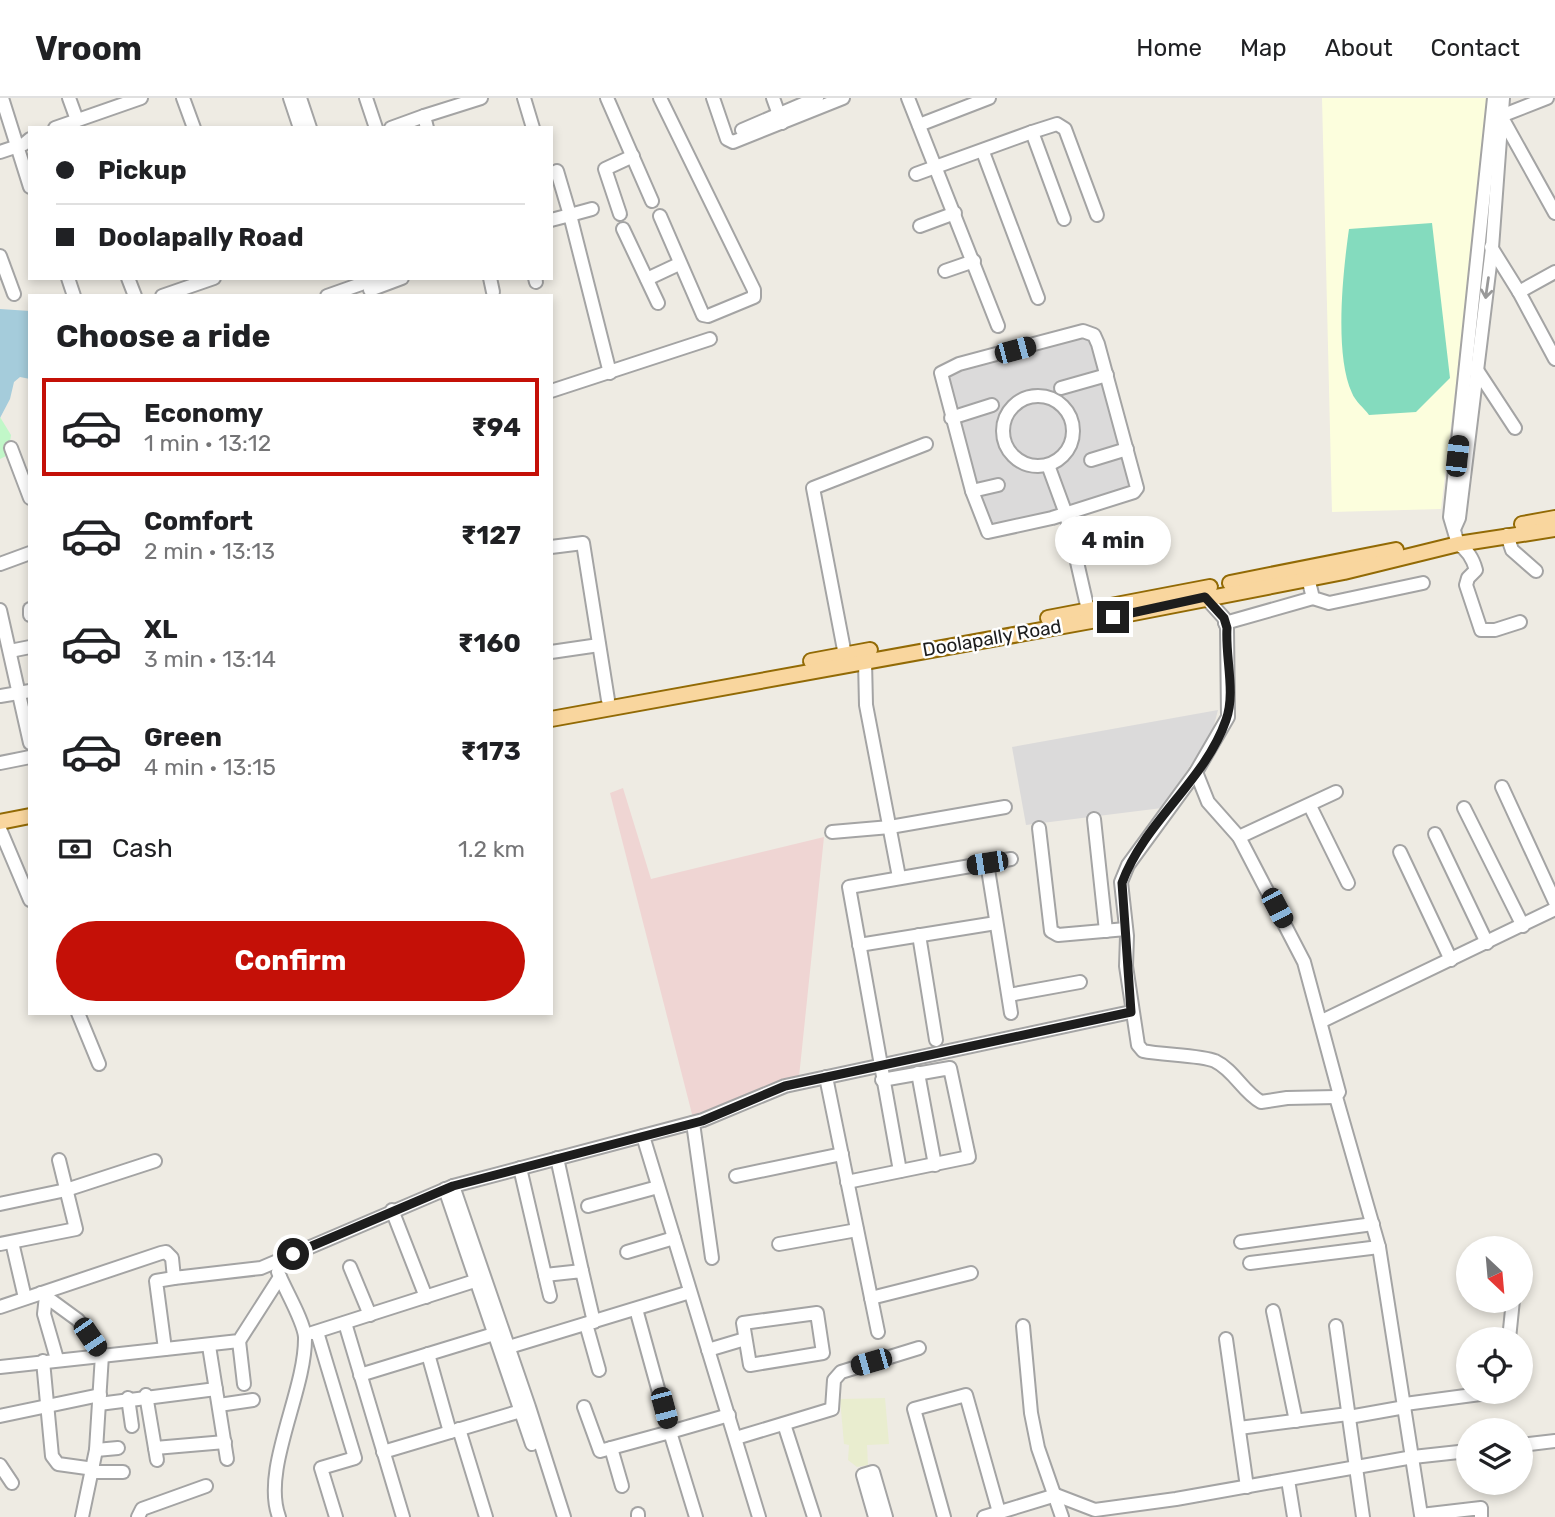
<!DOCTYPE html>
<html lang="en">
<head>
<meta charset="utf-8">
<style>
	:root { --surface:#fff; --page:#f6f6f6; --text:#202124; --muted:#757577; --line:#e0e0e0; --accent:#c41007 }
	body { margin:0; font-family:Rubik,sans-serif; background:var(--page); color:var(--text); height:100vh; display:flex; flex-direction:column; font-size:26px; white-space:nowrap }
	* { box-sizing:border-box; margin:0 }
	p { font-size:23px; color:var(--muted) }
	.icon { flex:none; width:38px; height:38px; fill:none; stroke:currentColor; stroke-width:2; stroke-linecap:round; stroke-linejoin:round }
	.map { position:relative; flex:1; overflow:hidden }
	.side { position:absolute; left:28px; top:196px; width:525px; height:721px; display:flex; flex-direction:column; background:var(--surface); border-radius:0px; box-shadow:0 4px 10px #0003 }
	.side>* { flex:none }
	.hud { position:absolute; left:28px; top:28px; width:525px; height:154px; border-radius:0px; box-shadow:0 4px 10px #0003; display:grid; align-content:center; height:154px; padding:0 28px; background:var(--surface) }
	.needle { width:46px; rotate:154deg }
	.controls { position:absolute; left:1456px; top:1138px; display:grid; gap:14px }
	.controls a { display:grid; place-items:center; width:77px; height:77px; border-radius:50%; background:var(--surface); box-shadow:0 4px 10px #0003; font-size:35px }
	.end { position:absolute; width:32px; height:32px; margin:-16px; border:9px solid #1d1d1d; background:#fff; box-shadow:0 0 0 4px #fff }
	.from { border-radius:50% }
	.bubble { position:absolute; height:49px; border-radius:24px; background:var(--surface); box-shadow:0 4px 10px #0003; font-size:23px; font-weight:700; line-height:49px; text-align:center }
	.car { position:absolute; width:21px; height:42px; margin:-21px -10px; border-radius:9px; box-shadow:0 0 5px 2px #0007; background:linear-gradient(#222 24%,#8ab4d8 0 40%,#222 0 76%,#8ab4d8 0 86%,#222 0) }
	.hud b { display:flex; align-items:center; gap:24px; height:66px; font-size:26px }
	.hud b+b { border-top:2px solid var(--line) }
	.hud i { width:18px; height:18px; background:var(--text) }
	ul { padding:0; list-style:none }
	li { display:flex; align-items:center; gap:21px; height:98px; margin:0 14px 10px; padding:0 14px; border:4px solid transparent; border-radius:0px }
	li div { flex:1 }
	li b { display:block; font-size:26px }
	li em { font-style:normal; font-weight:700 }
	li.on { border-color:var(--accent) }
	li>.icon { width:63px; height:63px; stroke-width:1.5 }
	h2 { padding:0 28px; font-size:32px; line-height:84px }
	.pay { display:flex; align-items:center; gap:18px; height:77px; padding:0 28px; font-size:26px }
	.pay p { margin-inline-start:auto }
	.button { display:flex; gap:14px; margin-top:auto; padding:14px 28px }
	.button a { flex:1; height:80px; border-radius:42px; background:var(--accent); color:#fff; font-size:28px; font-weight:700; line-height:80px; text-align:center }
	header { display:flex; align-items:center; gap:42px; box-sizing:border-box; height:98px; padding:0 35px; background:var(--surface); border-bottom:2px solid var(--line) }
	header strong { font-size:33px }
	nav { display:flex; gap:38px; margin-inline-start:auto; font-size:24px }
	.map>svg:first-child { display:block }
	.residential { fill:#dbdada }
	.commercial { fill:#efd5d3 }
	.education { fill:#fcfedd }
	.farmland { fill:#e9edcf }
	.park { fill:#c1f7c8 }
	.pitch { fill:#84dbbe }
	.water { fill:#a5ccdb }
	.lines { fill:none; stroke-linecap:round; stroke-linejoin:round }
	.minor-casing { stroke:#a4a4a4; stroke-width:16 }
	.major-casing { stroke:#926a05; stroke-width:18 }
	.minor { stroke:#fff; stroke-width:12 }
	.major { stroke:#f9d69e; stroke-width:14 }
	.oneway { stroke:#999 }
	.route { stroke:#1d1d1d; stroke-width:9 }
	.labels { text-anchor:middle; dominant-baseline:central; stroke-width:5; stroke-linejoin:round; paint-order:stroke }
	.street-label { font-size:19px; fill:#1d1d1d; stroke:#fff }
</style>
</head>
<body>
<header>
<strong>Vroom</strong>
<nav><a>Home</a><a>Map</a><a>About</a><a>Contact</a></nav>
</header>
<div class="map">
<svg width="1555" height="1419" viewBox="0 0 1555 1419">
	<rect width="100%" height="100%" fill="#eeebe3"/>
	<g class="residential">
		<path d="M1085,226l52,172 -150,40 -50,-168z"/>
		<path d="M1218,612l-6,23 -50,75 -136,17 -14,-78z"/>
	</g>
	<path class="commercial" d="M623,690l28,91 173,-42 -25,240 -106,41 -83,-325z"/>
	<path class="education" d="M1322,0h168l-49,411 -109,3z"/>
	<path class="farmland" d="M885,1300l4,46 -22,1 1,20 -11,2 -9,-7 1,-15 -5,-1 -4,-45z"/>
	<path class="park" d="M0,319l11,18 -3,20 -8,4z"/>
	<path class="pitch" d="M1432,125l18,155 -34,34 -47,3c-5,-7 -14,-14 -17,-22 -18,-39 -9,-122 -3,-164z"/>
	<path class="water" d="M0,211l30,2v68l-10,-2 -6,5 -4,17 -10,19z"/>
	<g class="lines">
		<defs>
			<g id="minor">
				<path d="M2,0l28,89"/>
				<path d="M69,0l8,22"/>
				<path d="M183,0l11,30"/>
				<path d="M290,0l10,30"/>
				<path d="M300,0l10,30"/>
				<path d="M366,0l10,30"/>
				<path d="M524,0l9,30"/>
				<path d="M607,0l45,103"/>
				<path d="M660,0l94,192v7l-46,19 -5,-1 -43,-99"/>
				<path d="M713,0l14,41 6,3 110,-44"/>
				<path d="M773,0l9,25"/>
				<path d="M908,0l90,228"/>
				<path d="M1494,0l-44,419 8,27c10,6 15,15 18,26l-8,8 -2,7 15,45h14l25,-8"/>
				<path d="M1547,0l-46,18 54,97"/>
				<path d="M919,27l70,-27"/>
				<path d="M55,30l86,-30"/>
				<path d="M391,30l33,-12"/>
				<path d="M427,30l-3,-12 57,-18"/>
				<path d="M742,32l75,-32"/>
				<path d="M0,54l24,-8 6,-5"/>
				<path d="M983,54l55,146"/>
				<path d="M557,73l13,44 22,-6"/>
				<path d="M916,76l116,-42"/>
				<path d="M620,116l-15,-45 28,-13"/>
				<path d="M1064,121l-32,-87 25,-8 8,5 32,86"/>
				<path d="M551,122l19,-5 40,158"/>
				<path d="M920,128l35,-13"/>
				<path d="M623,131l35,74"/>
				<path d="M1491,149l28,45 36,67"/>
				<path d="M0,158l14,38"/>
				<path d="M945,173l29,-10"/>
				<path d="M68,180l6,18"/>
				<path d="M128,180l7,18"/>
				<path d="M490,180l3,14"/>
				<path d="M535,180l1,4"/>
				<path d="M647,181l32,-15"/>
				<path d="M370,192l32,-12"/>
				<path d="M1519,194l36,-20"/>
				<path d="M162,198l52,-18"/>
				<path d="M327,198l51,-18"/>
				<path d="M1083,233l11,4 4,9 39,144 -3,4 -82,26 -64,14 -16,-41 -31,-118 18,-9z"/>
				<path d="M1475,269l40,61"/>
				<path d="M1061,290l46,-13"/>
				<path d="M551,293l159,-52"/>
				<circle cx="1038" cy="333" r="35"/>
				<path d="M951,320l41,-13"/>
				<path d="M11,350l19,50"/>
				<path d="M1091,362l36,-11"/>
				<path d="M1048,367l18,49 22,96"/>
				<path d="M972,393l26,-6"/>
				<path d="M1455,429l4,-9 33,-270 11,-150"/>
				<path d="M1507,437l5,15 24,21"/>
				<path d="M551,449l32,-4 25,157"/>
				<path d="M0,466l30,-11"/>
				<path d="M1308,480l5,20 16,5 94,-20"/>
				<path d="M1205,499l19,21 3,10 1,89 -32,55 -68,93 -7,17 6,54 -1,30 12,79 5,6c19,4 58,4 72,10 19,9 28,31 46,41l26,-4 49,-1"/>
				<path d="M30,511v6"/>
				<path d="M0,512l30,133"/>
				<path d="M1225,525l88,-25"/>
				<path d="M10,553l20,-4"/>
				<path d="M551,554l48,-7"/>
				<path d="M845,557l-32,-167 113,-44"/>
				<path d="M865,563l1,44 33,172"/>
				<path d="M0,598l30,-5"/>
				<path d="M0,665l30,-6"/>
				<path d="M1196,674l12,30 31,35 65,125 35,130 -3,5 43,150 42,268 60,-7v9"/>
				<path d="M1502,689l53,115"/>
				<path d="M1310,708l38,77"/>
				<path d="M1464,710l59,118"/>
				<path d="M1094,721l12,112"/>
				<path d="M1039,730l12,103 7,4 68,-6"/>
				<path d="M0,731l30,71"/>
				<path d="M832,734l58,-5 115,-20"/>
				<path d="M1435,736l52,109"/>
				<path d="M1239,739l97,-45"/>
				<path d="M1400,754l51,108"/>
				<path d="M987,765l24,150"/>
				<path d="M919,837l17,105"/>
				<path d="M859,847l137,-22"/>
				<path d="M1009,897l71,-13"/>
				<path d="M78,915l21,51"/>
				<path d="M1322,923l233,-112"/>
				<path d="M918,975l17,92"/>
				<path d="M826,979l52,255"/>
				<path d="M693,1025l19,135"/>
				<path d="M643,1038l116,381"/>
				<path d="M557,1060l25,113"/>
				<path d="M520,1070l25,107 37,-4 12,51"/>
				<path d="M900,1073l-51,-284 162,-28"/>
				<path d="M736,1078l106,-22"/>
				<path d="M847,1084l122,-25 -19,-89 -68,12"/>
				<path d="M453,1088l76,221 35,110"/>
				<path d="M445,1091l87,255"/>
				<path d="M0,1106l66,-14 89,-29"/>
				<path d="M588,1108l70,-19"/>
				<path d="M392,1112l34,87"/>
				<path d="M12,1144l13,56"/>
				<path d="M1241,1144l132,-18"/>
				<path d="M0,1146l76,-15 -17,-69"/>
				<path d="M779,1146l78,-14"/>
				<path d="M627,1154l47,-14"/>
				<path d="M1250,1165l129,-16"/>
				<path d="M350,1169l20,48"/>
				<path d="M278,1174c6,16 26,49 27,65 1,54 -44,132 -26,180"/>
				<path d="M545,1177l5,21"/>
				<path d="M41,1195l37,27 24,35 -6,95 -14,67"/>
				<path d="M46,1198l-2,18 13,45"/>
				<path d="M871,1200l100,-25"/>
				<path d="M0,1209l161,-54 5,-1 6,6 2,20 87,-10 192,-82 250,-66 82,-34 346,-74"/>
				<path d="M636,1211l34,123 59,-17"/>
				<path d="M1273,1213l23,110"/>
				<path d="M817,1215l6,40 -73,12 -7,-42z"/>
				<path d="M345,1225l58,194"/>
				<path d="M586,1226l13,46"/>
				<path d="M1023,1228l8,87 7,35 24,69"/>
				<path d="M1336,1228l27,191"/>
				<path d="M317,1234l38,126 -34,10 15,49"/>
				<path d="M312,1235l169,-54"/>
				<path d="M1226,1241l21,148"/>
				<path d="M1509,1241l4,-39"/>
				<path d="M239,1243l5,43"/>
				<path d="M209,1248l18,113"/>
				<path d="M509,1249l181,-55"/>
				<path d="M165,1251l-9,-68 18,-3"/>
				<path d="M708,1252l37,-11"/>
				<path d="M428,1256l22,78"/>
				<path d="M43,1263l9,95 6,8 36,5"/>
				<path d="M0,1269l239,-26 41,-64"/>
				<path d="M360,1277l134,-41"/>
				<path d="M146,1297l11,65"/>
				<path d="M128,1300l4,28"/>
				<path d="M99,1306l117,-15"/>
				<path d="M1405,1306l98,-13"/>
				<path d="M219,1307l34,-5"/>
				<path d="M584,1309l16,44 70,-19 26,85"/>
				<path d="M0,1318l100,-21"/>
				<path d="M1349,1319l56,-10"/>
				<path d="M784,1326l30,93"/>
				<path d="M1239,1330l109,-14"/>
				<path d="M459,1331l27,88"/>
				<path d="M736,1340l96,-29 2,-29 7,-8 78,-24"/>
				<path d="M1521,1347l34,-4"/>
				<path d="M155,1350l70,-6"/>
				<path d="M611,1350l11,38"/>
				<path d="M96,1352l22,-2"/>
				<path d="M383,1354l138,-41"/>
				<path d="M0,1367l12,18"/>
				<path d="M93,1374h30"/>
				<path d="M1288,1382l6,37"/>
				<path d="M638,1416v3"/>
				<path d="M138,1419l4,-8 64,-23"/>
				<path d="M875,1419l-12,-42 10,-3 13,45"/>
				<path d="M944,1419l-30,-108 52,-14 33,117"/>
				<path d="M984,1419l72,-22 39,15 81,-11 237,-42 55,-6"/>
			</g>
			<g id="major">
				<path d="M1522,426l33,-6"/>
				<path d="M1230,485l166,-33"/>
				<path d="M1048,520l162,-31"/>
				<path d="M811,563l59,-11"/>
				<path d="M551,621l562,-102 231,-45 114,-28 97,-15"/>
				<path d="M0,724l30,-6"/>
			</g>
		</defs>
		<use href="#minor" class="minor-casing"/>
		<use href="#major" class="major-casing"/>
		<use href="#minor" class="minor"/>
		<use href="#major" class="major"/>
	</g>
	<defs><path id="oneway-shaft" d="M-6 0H5M1.5-3L5.5 0L1.5 3" fill="none" stroke-width="1.6" stroke-linecap="round" stroke-linejoin="round" transform="scale(1.75)"/></defs>
	<use class="oneway" href="#oneway-shaft" transform="translate(1487 190) rotate(98)"/>
	<g class="lines">
		<path class="route" d="M293,1156l160,-68 249,-65 83,-35 346,-74 -9,-129c22,-61 83,-102 104,-163 10,-27 -1,-63 1,-92l-3,-10 -19,-21 -92,20"/>
	</g>
	<g class="labels">
		<g class="street-label">
			<text transform="translate(992 540) rotate(-10)">Doolapally Road</text>
		</g>
	</g>
</svg>
<div class="controls">
<a><svg class="needle" viewBox="-14 -14 28 28"><path d="M0-13l5 13h-10z" fill="#e53935"/><path d="M0 13l5-13h-10z" fill="#757577"/></svg></a>
<a><svg class="icon" aria-label="locate" viewBox="0 0 24 24"><circle cx="12" cy="12" r="6"/><path d="M12 2v4M12 18v4M2 12h4M18 12h4"/></svg></a>
<a><svg class="icon" aria-label="layers" viewBox="0 0 24 24"><path d="M12 4l9 5-9 5-9-5zM3 14l9 5 9-5"/></svg></a>
</div>
<i class="end from" style="left:293px;top:1156px"></i>
<i class="end" style="left:1113px;top:519px"></i>
<div class="bubble" style="left:1055px;top:418px;width:116px">4 min</div>
<i class="car" style="left:1015px;top:252px;rotate:75deg"></i>
<i class="car" style="left:1457px;top:358px;rotate:6deg"></i>
<i class="car" style="left:987px;top:765px;rotate:261deg"></i>
<i class="car" style="left:1277px;top:810px;rotate:152deg"></i>
<i class="car" style="left:90px;top:1239px;rotate:146deg"></i>
<i class="car" style="left:871px;top:1264px;rotate:254deg"></i>
<i class="car" style="left:664px;top:1310px;rotate:165deg"></i>
<div class="hud">
<b><i class="from"></i>Pickup</b>
<b><i></i>Doolapally Road</b>
</div>
<section class="side">
<h2>Choose a ride</h2>
<ul>
<li class="on"><svg class="icon" aria-label="car" viewBox="0 0 24 24"><path d="M5 17H2v-5l4-1 3-4h7l3 4 3 1v5h-3M9 17h6M6 11h13"/><circle cx="7" cy="17" r="2"/><circle cx="17" cy="17" r="2"/></svg><div><b>Economy</b><p>1 min · 13:12</p></div><em>₹94</em></li>
<li><svg class="icon" aria-label="car" viewBox="0 0 24 24"><path d="M5 17H2v-5l4-1 3-4h7l3 4 3 1v5h-3M9 17h6M6 11h13"/><circle cx="7" cy="17" r="2"/><circle cx="17" cy="17" r="2"/></svg><div><b>Comfort</b><p>2 min · 13:13</p></div><em>₹127</em></li>
<li><svg class="icon" aria-label="car" viewBox="0 0 24 24"><path d="M5 17H2v-5l4-1 3-4h7l3 4 3 1v5h-3M9 17h6M6 11h13"/><circle cx="7" cy="17" r="2"/><circle cx="17" cy="17" r="2"/></svg><div><b>XL</b><p>3 min · 13:14</p></div><em>₹160</em></li>
<li><svg class="icon" aria-label="car" viewBox="0 0 24 24"><path d="M5 17H2v-5l4-1 3-4h7l3 4 3 1v5h-3M9 17h6M6 11h13"/><circle cx="7" cy="17" r="2"/><circle cx="17" cy="17" r="2"/></svg><div><b>Green</b><p>4 min · 13:15</p></div><em>₹173</em></li>
</ul>
<div class="pay"><svg class="icon" aria-label="cash" viewBox="0 0 24 24"><path d="M3 7h18v10H3z"/><circle cx="12" cy="12" r="2"/></svg>Cash<p>1.2 km</p></div>
<div class="button"><a>Confirm</a></div>
</section>
</div>
</body>
</html>
